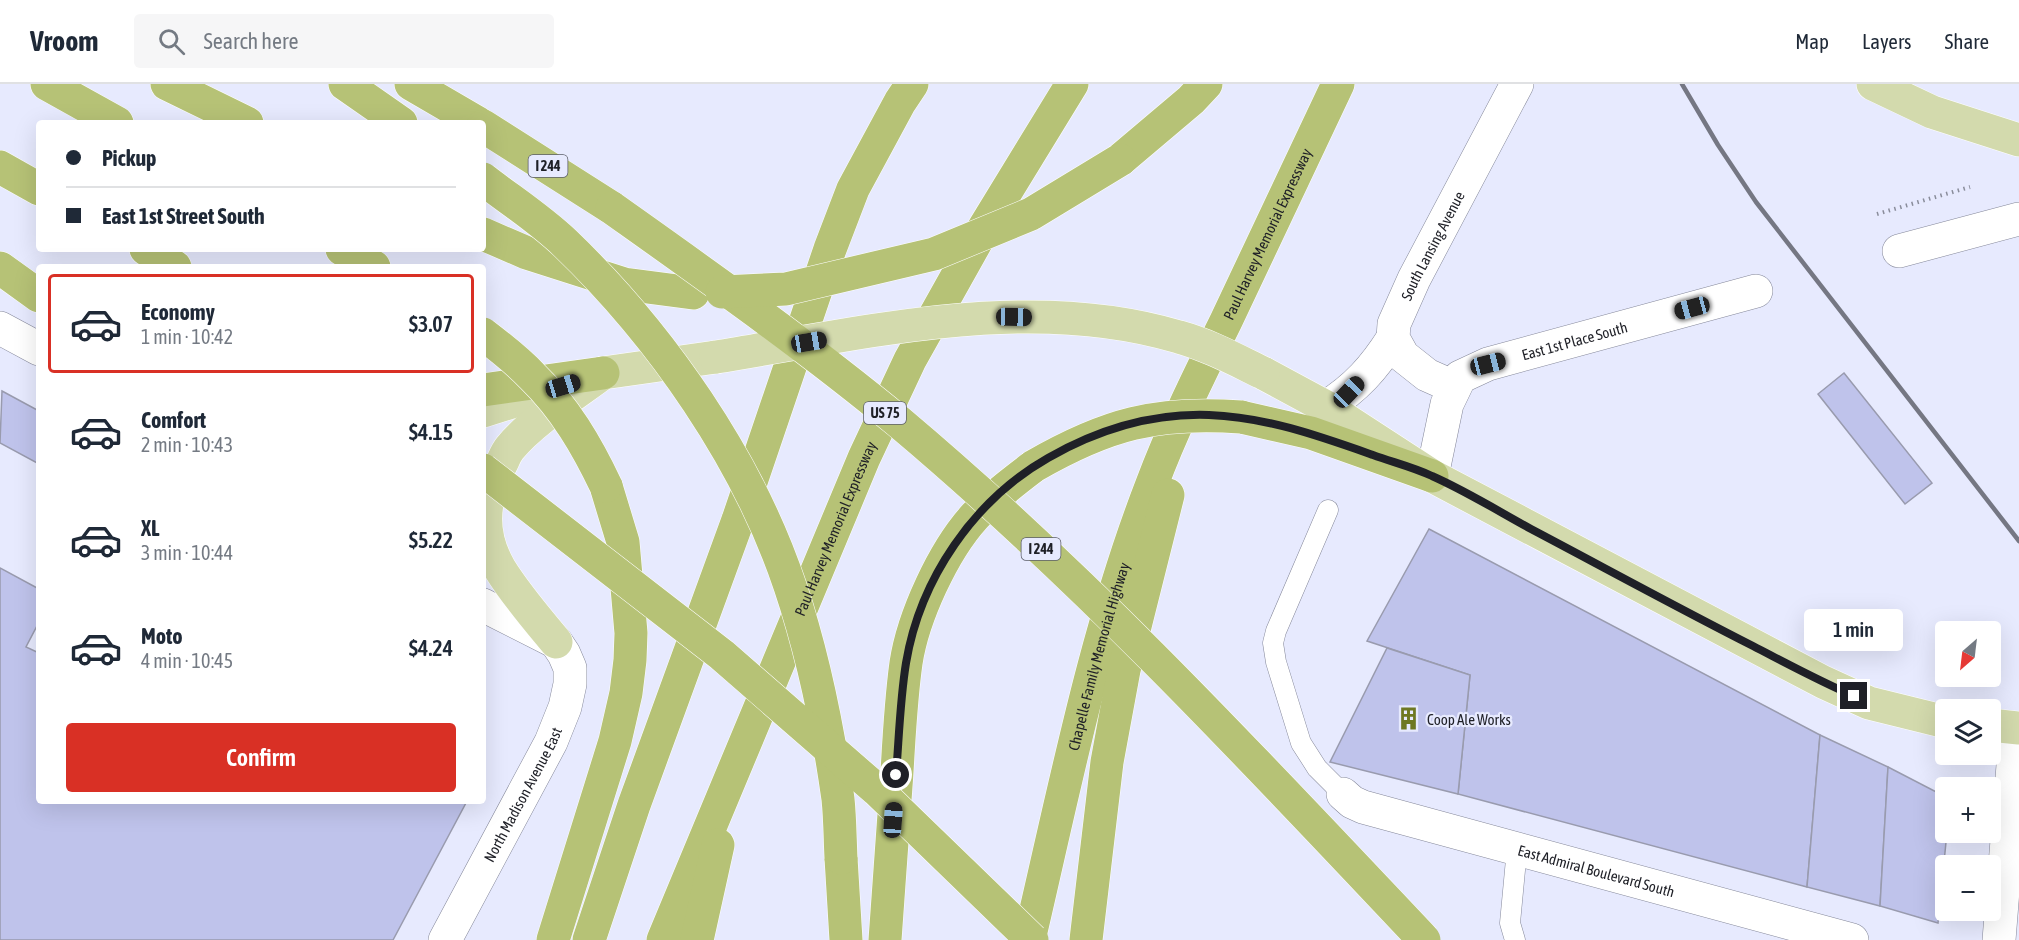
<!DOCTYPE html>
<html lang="en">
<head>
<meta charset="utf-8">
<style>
	:root { --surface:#fff; --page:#f6f6f7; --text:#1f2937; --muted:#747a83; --line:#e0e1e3; --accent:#d93025 }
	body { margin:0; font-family:"Asap Condensed",sans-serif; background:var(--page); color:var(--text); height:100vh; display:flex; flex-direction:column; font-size:22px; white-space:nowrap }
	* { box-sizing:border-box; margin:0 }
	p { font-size:20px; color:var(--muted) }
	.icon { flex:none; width:33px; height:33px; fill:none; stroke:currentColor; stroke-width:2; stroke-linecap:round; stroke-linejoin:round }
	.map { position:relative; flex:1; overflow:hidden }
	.details { position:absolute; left:36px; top:180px; width:450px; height:540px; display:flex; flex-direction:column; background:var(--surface); border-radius:6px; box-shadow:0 6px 24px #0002 }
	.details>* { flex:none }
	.banner { position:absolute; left:36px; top:36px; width:450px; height:132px; border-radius:6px; box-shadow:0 6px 24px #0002; display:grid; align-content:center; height:132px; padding:0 30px; background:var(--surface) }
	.needle { width:39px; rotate:208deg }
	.fabs { position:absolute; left:1935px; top:537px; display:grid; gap:12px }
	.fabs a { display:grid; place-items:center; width:66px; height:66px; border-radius:6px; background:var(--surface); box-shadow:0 6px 24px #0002; font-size:30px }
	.end { position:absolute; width:27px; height:27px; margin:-14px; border:8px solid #1f2027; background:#fff; box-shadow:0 0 0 3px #fff }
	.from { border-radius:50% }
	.bubble { position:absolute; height:42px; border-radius:6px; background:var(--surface); box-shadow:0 6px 24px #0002; font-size:20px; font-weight:600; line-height:42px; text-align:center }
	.car { position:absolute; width:18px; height:36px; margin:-18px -9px; border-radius:8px; box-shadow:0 0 4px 2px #0007; background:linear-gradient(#222 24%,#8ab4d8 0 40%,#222 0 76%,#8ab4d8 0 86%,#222 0) }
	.banner b { display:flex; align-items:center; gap:21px; height:57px; font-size:22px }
	.banner b+b { border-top:2px solid var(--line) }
	.banner i { width:15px; height:15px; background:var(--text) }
	ul { padding:10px 0 0; list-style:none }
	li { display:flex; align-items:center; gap:18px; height:99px; margin:0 12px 9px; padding:0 18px; border:3px solid transparent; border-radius:6px }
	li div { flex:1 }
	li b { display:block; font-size:22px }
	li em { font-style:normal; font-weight:600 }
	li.on { border-color:var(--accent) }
	li>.icon { width:54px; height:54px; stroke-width:1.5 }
	.primary-button { display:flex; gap:12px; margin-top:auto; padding:12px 30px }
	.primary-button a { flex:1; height:69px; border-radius:6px; background:var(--accent); color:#fff; font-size:24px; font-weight:600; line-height:69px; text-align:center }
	header { display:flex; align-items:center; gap:36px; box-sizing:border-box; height:84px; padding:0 30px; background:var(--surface); border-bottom:2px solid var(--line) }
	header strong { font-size:28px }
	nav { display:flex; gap:33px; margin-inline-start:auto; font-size:21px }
	.search { width:420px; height:54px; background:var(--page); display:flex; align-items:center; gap:15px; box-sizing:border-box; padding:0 21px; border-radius:6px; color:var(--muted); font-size:22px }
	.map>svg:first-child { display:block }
	.building { fill:#bfc3eb; stroke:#999bae; stroke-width:1.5 }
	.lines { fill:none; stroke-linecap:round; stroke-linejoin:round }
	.service-casing { stroke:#85889a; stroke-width:21 }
	.minor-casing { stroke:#85889a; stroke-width:34 }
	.tertiary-casing { stroke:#85889a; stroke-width:34 }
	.primary-casing { stroke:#fff; stroke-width:34 }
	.motorway-casing { stroke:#fff; stroke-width:34 }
	.path { stroke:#8a8d9b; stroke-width:4; stroke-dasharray:1.5 4.5; stroke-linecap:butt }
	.service { stroke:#fff; stroke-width:20 }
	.minor { stroke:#fff; stroke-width:33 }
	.tertiary { stroke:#fff; stroke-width:33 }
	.primary { stroke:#d3daad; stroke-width:33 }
	.motorway { stroke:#b6c276; stroke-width:33 }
	.rail { stroke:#757783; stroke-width:4.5 }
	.primary-bridge-casing { stroke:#fff; stroke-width:34; stroke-linecap:butt }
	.motorway-bridge-casing { stroke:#fff; stroke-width:34; stroke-linecap:butt }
	.primary-bridge { stroke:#d3daad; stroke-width:33 }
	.motorway-bridge { stroke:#b6c276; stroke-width:33 }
	.route { stroke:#1f2027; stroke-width:8 }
	.labels { text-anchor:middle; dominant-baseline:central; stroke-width:4.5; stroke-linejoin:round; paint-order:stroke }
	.shield { fill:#e7eafe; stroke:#5b5d68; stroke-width:1.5 }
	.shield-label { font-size:14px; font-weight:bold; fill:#1f2027 }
	.street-label { font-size:15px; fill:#1f2027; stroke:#e7eafe }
	.poi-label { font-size:15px; fill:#1f2027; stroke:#e7eafe; text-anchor:start }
</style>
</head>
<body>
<header>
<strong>Vroom</strong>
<div class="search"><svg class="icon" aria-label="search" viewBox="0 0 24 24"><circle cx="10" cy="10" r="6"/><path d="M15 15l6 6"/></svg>Search here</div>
<nav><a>Map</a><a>Layers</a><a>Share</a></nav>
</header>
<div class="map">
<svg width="2019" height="856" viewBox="0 0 2019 856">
	<rect width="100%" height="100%" fill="#e7eafe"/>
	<g class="building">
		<path d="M1844,289l88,110 -27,21 -87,-110z"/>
		<path d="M2,307l37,20v53l-39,-21z"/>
		<path d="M1429,445l391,206 -13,152 -349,-93 12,-119 -103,-34z"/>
		<path d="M0,484l39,21v33l-13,25 13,6v148h428l-74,139h-393z"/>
		<path d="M1387,564l83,27 -12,119 -128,-32z"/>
		<path d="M1820,651l68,32 -8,139 -73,-19z"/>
		<path d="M1888,683l58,30 1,35 -9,91 -58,-17z"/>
	</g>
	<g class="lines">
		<defs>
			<g id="service">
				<path d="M1328,426l-52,121 -3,12 3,19 25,81 16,25 26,26"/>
				<path d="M1515,856l-5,-17 7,-74"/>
			</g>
			<g id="minor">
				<path d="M1899,167l120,-32"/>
				<path id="s1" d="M1454,303l-27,-12 -24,-19 -10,-18 1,-14 20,-45 103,-195"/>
				<path d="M1326,323c30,-19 48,-39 67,-69"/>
				<path id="s2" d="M1432,392l15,-72 13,-27 28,-13 268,-73"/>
				<path id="s3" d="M1343,710l9,8 11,5 489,133"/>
				<path d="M1999,856l17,-212"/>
			</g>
			<g id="tertiary">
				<path d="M0,244l39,21"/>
				<path id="s4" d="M445,856l106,-198 14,-35 5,-23v-16l-6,-14 -8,-12 -73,-37"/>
			</g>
			<g id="primary">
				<path d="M1873,0l59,28 87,28"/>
				<path d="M1263,289l63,34 106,69 391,206 46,21 77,19"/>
				<path d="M483,327l120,-38 113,-16"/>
				<path d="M556,558c-19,-23 -40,-47 -56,-73 -20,-35 -18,-66 -1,-101 4,-6 6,-14 11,-20 21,-26 65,-54 93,-75"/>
				<path d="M1990,641l29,3"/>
			</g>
			<g id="motorway">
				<path d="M47,0l70,39"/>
				<path d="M167,0l80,39"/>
				<path d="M345,0l56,39"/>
				<path d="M411,0l67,39"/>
				<path d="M483,42l129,82"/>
				<path d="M1120,76l71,-60 15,-16"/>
				<path d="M0,83l39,22"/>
				<path d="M483,150l44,19 97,31 69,9"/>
				<path d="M146,165l29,18"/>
				<path d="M342,165l32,18"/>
				<path d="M0,184l39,28"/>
				<path d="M483,306l120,-17"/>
				<path d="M1241,333l70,16 121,43"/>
				<path d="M841,774l5,82"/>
				<path d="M553,856l62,-199 11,-48 4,-33 1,-27 -8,-91 -17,-56"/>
				<path d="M589,856l45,-135 104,-285 92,-271 23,-60 47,-87 12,-18"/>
				<path id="s5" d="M663,856l201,-482 46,-98 75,-134 87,-142"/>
				<path d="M697,856l21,-95"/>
				<path d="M885,856c4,-56 8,-112 12,-168 2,-36 4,-73 9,-109 7,-46 37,-112 69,-147 18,-19 38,-34 59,-50"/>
				<path id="s6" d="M1029,856c36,-153 66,-309 123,-456 21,-56 48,-110 74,-163 37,-79 74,-158 112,-237"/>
				<path d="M1086,856l21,-178 17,-92 44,-175"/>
			</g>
		</defs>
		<use href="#service" class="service-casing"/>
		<use href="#minor" class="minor-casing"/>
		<use href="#tertiary" class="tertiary-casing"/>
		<use href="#primary" class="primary-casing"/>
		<use href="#motorway" class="motorway-casing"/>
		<path class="path" d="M1877,130l93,-27"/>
		<use href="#service" class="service"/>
		<use href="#minor" class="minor"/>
		<use href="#tertiary" class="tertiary"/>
		<use href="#primary" class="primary"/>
		<use href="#motorway" class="motorway"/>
		<path class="rail" d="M1682,0l36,61 38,57 263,339"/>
		<defs>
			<path id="primary-bridge" d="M716,273c150,-24 314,-65 463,-20 29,8 57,23 84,36"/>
			<g id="motorway-bridge">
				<path d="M483,95c27,21 57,40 82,64 96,92 183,217 225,343 23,68 38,142 48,213 2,19 2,39 3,59"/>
				<path d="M612,124c97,69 195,138 287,214 189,159 356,339 525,518"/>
				<path d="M722,208l64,-3 148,-35 97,-40 89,-54"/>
				<path d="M483,250c17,13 34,26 49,42 33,32 55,70 74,110"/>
				<path d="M1034,382c73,-42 122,-55 207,-49"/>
				<path d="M483,386l239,185 155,135 155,150"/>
			</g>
		</defs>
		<use href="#primary-bridge" class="primary-bridge-casing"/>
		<use href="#motorway-bridge" class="motorway-bridge-casing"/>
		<use href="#primary-bridge" class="primary-bridge"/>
		<use href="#motorway-bridge" class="motorway-bridge"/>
	</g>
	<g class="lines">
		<path class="route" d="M896,691c3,-37 4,-75 10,-112 14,-84 68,-163 142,-205 49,-28 104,-45 161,-43 57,2 110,21 164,40 19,7 40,12 59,21 34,15 66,35 99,53 74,39 147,79 222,117 33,17 66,35 101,50"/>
	</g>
	<defs>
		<symbol id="building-bare" viewBox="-9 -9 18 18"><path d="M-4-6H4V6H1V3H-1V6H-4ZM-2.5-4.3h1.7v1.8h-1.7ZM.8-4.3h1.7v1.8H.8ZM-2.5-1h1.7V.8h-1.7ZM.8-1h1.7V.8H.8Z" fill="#6e7822" stroke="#e7eafe" stroke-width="2.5" paint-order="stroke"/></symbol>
	</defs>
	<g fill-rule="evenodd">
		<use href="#building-bare" x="1392" y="618" width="33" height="33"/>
	</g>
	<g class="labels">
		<g class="shield">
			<rect x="528.5" y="71" width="39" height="22" rx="4.5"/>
			<rect x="864" y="318" width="42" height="22" rx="4.5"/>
			<rect x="1021.5" y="454" width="39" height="22" rx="4.5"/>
		</g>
		<g class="shield-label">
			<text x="548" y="82">I 244</text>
			<text x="885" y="329">US 75</text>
			<text x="1041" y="465">I 244</text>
		</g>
		<g class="street-label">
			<text stroke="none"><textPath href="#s6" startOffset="748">Paul Harvey Memorial Expressway</textPath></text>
			<text stroke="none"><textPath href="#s1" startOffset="182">South Lansing Avenue</textPath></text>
			<text stroke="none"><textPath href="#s2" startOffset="224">East 1st Place South</textPath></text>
			<text stroke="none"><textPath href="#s5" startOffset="446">Paul Harvey Memorial Expressway</textPath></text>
			<text stroke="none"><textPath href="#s6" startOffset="292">Chapelle Family Memorial Highway</textPath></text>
			<text stroke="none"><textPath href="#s4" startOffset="165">North Madison Avenue East</textPath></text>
			<text stroke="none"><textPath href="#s3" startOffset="266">East Admiral Boulevard South</textPath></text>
		</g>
		<g class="poi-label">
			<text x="1427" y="635">Coop Ale Works</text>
		</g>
	</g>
</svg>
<div class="fabs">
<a><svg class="needle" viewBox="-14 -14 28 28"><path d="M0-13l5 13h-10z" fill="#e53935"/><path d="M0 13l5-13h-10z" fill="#747a83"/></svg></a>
<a><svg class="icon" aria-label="layers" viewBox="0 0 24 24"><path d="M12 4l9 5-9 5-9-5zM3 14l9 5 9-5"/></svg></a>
<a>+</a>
<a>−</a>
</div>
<i class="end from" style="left:896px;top:691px"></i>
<i class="end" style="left:1854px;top:612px"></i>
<div class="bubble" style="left:1804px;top:525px;width:99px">1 min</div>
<i class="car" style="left:1692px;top:224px;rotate:255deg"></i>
<i class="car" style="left:1014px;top:233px;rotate:91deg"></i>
<i class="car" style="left:809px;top:258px;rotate:81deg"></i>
<i class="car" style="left:1488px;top:280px;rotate:76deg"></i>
<i class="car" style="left:563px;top:302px;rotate:73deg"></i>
<i class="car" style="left:1349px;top:308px;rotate:44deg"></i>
<i class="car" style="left:893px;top:736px;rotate:4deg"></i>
<div class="banner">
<b><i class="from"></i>Pickup</b>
<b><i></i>East 1st Street South</b>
</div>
<section class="details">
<ul>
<li class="on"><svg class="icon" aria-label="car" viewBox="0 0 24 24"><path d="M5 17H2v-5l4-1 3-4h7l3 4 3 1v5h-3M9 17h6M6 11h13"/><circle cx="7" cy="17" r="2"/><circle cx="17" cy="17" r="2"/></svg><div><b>Economy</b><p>1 min · 10:42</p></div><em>$3.07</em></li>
<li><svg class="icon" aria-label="car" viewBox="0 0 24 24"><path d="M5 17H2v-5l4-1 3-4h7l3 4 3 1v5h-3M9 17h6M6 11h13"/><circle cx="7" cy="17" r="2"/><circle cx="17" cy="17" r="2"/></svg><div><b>Comfort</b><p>2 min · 10:43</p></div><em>$4.15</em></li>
<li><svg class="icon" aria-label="car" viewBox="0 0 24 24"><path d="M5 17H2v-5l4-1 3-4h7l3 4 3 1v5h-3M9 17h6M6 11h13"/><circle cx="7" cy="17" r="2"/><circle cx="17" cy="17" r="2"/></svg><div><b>XL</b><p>3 min · 10:44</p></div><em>$5.22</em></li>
<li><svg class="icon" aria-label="car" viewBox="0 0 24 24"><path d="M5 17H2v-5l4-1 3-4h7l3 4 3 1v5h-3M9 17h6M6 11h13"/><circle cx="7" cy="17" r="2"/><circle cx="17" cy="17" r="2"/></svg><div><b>Moto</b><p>4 min · 10:45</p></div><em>$4.24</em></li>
</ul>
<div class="primary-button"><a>Confirm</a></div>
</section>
</div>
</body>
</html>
